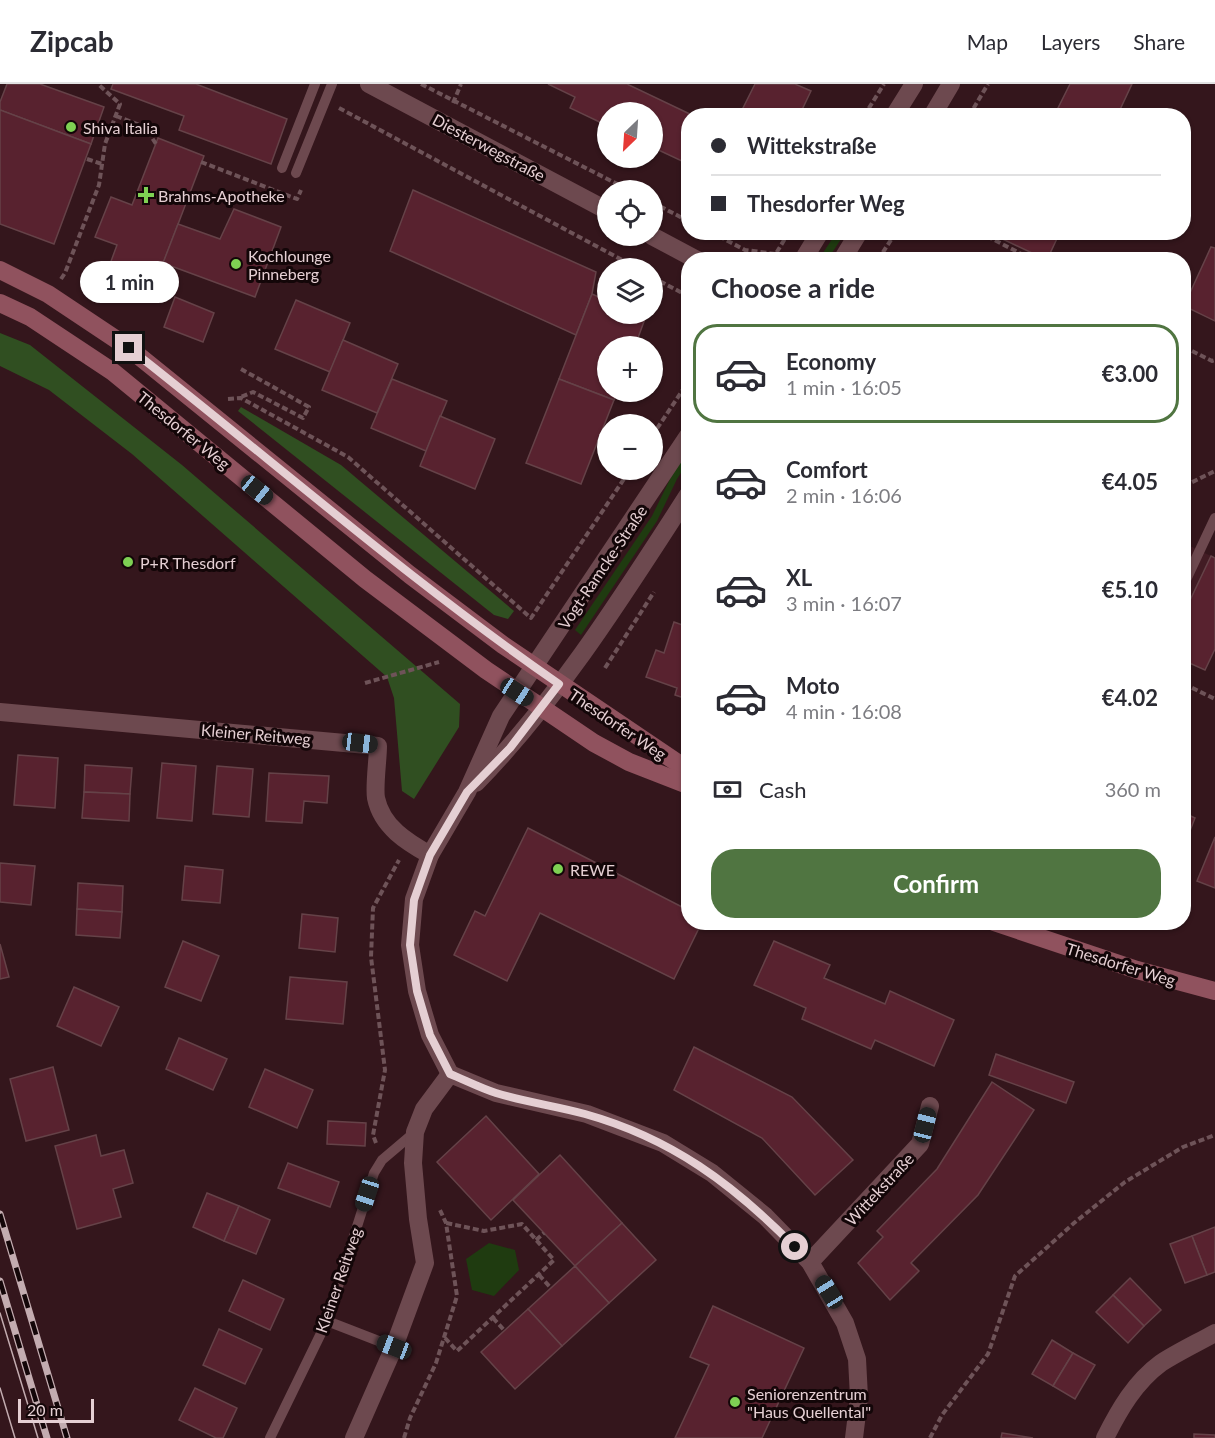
<!DOCTYPE html>
<html lang="en">
<head>
<meta charset="utf-8">
<style>
	:root { --surface:#fff; --page:#f2f2f3; --text:#2b2b33; --muted:#7c7c81; --line:#e1e1e2; --accent:#507541 }
	body { margin:0; font-family:Lato,sans-serif; background:var(--page); color:var(--text); height:100vh; display:flex; flex-direction:column; font-size:22px; white-space:nowrap }
	* { box-sizing:border-box; margin:0 }
	p { font-size:20px; color:var(--muted) }
	.icon { flex:none; width:33px; height:33px; fill:none; stroke:currentColor; stroke-width:2; stroke-linecap:round; stroke-linejoin:round }
	.map { position:relative; flex:1; overflow:hidden }
	.side { position:absolute; left:681px; top:168px; width:510px; height:678px; display:flex; flex-direction:column; background:var(--surface); border-radius:24px; box-shadow:0 2px 4px #0004 }
	.side>* { flex:none }
	.banner { position:absolute; left:681px; top:24px; width:510px; height:132px; border-radius:24px; box-shadow:0 2px 4px #0004; display:grid; align-content:center; height:132px; padding:0 30px; background:var(--surface) }
	.needle { width:39px; rotate:205deg }
	.controls { position:absolute; left:597px; top:18px; display:grid; gap:12px }
	.controls a { display:grid; place-items:center; width:66px; height:66px; border-radius:50%; background:var(--surface); box-shadow:0 2px 4px #0004; font-size:30px }
	.scale { position:absolute; left:18px; bottom:15px; width:76px; box-sizing:border-box; padding-left:6px; border:3px solid #e5cfd3; border-top:0; font-size:16px; line-height:21px; white-space:nowrap; color:#e5cfd3; -webkit-text-stroke:4px #130608; paint-order:stroke }
	.end { position:absolute; width:27px; height:27px; margin:-14px; border:8px solid #e5cfd3; background:#111; box-shadow:0 0 0 3px #111 }
	.from { border-radius:50% }
	.bubble { position:absolute; height:42px; border-radius:21px; background:var(--surface); box-shadow:0 2px 4px #0004; font-size:20px; font-weight:700; line-height:42px; text-align:center }
	.car { position:absolute; width:18px; height:36px; margin:-18px -9px; border-radius:8px; box-shadow:0 0 4px 2px #0007; background:linear-gradient(#222 24%,#8ab4d8 0 40%,#222 0 76%,#8ab4d8 0 86%,#222 0) }
	.banner b { display:flex; align-items:center; gap:21px; height:57px; font-size:22px }
	.banner b+b { border-top:2px solid var(--line) }
	.banner i { width:15px; height:15px; background:var(--text) }
	ul { padding:0; list-style:none }
	li { display:flex; align-items:center; gap:18px; height:99px; margin:0 12px 9px; padding:0 18px; border:3px solid transparent; border-radius:24px }
	li div { flex:1 }
	li b { display:block; font-size:22px }
	li em { font-style:normal; font-weight:700 }
	li.selected { border-color:var(--accent) }
	li>.icon { width:54px; height:54px; stroke-width:1.5 }
	h2 { padding:0 30px; font-size:27px; line-height:72px }
	.pay { display:flex; align-items:center; gap:15px; height:66px; padding:0 30px; font-size:22px }
	.pay p { margin-inline-start:auto }
	.primary-button { display:flex; gap:12px; margin-top:auto; padding:12px 30px }
	.primary-button a { flex:1; height:69px; border-radius:24px; background:var(--accent); color:#fff; font-size:24px; font-weight:700; line-height:69px; text-align:center }
	header { display:flex; align-items:center; gap:36px; box-sizing:border-box; height:84px; padding:0 30px; background:var(--surface); border-bottom:2px solid var(--line) }
	header strong { font-size:28px }
	nav { display:flex; gap:33px; margin-inline-start:auto; font-size:21px }
	.map>svg:first-child { display:block }
	.built { fill:#421c24 }
	.green { fill:#1f3b10 }
	.forest { fill:#304f21 }
	.building { fill:#58222f; stroke:#654248; stroke-width:1.5 }
	.lines { fill:none; stroke-linecap:round; stroke-linejoin:round }
	.path { stroke:#6e5358; stroke-width:4; stroke-dasharray:6 3; stroke-linecap:butt }
	.lane { stroke:#6d494f; stroke-width:10 }
	.street { stroke:#6d494f; stroke-width:18 }
	.secondary { stroke:#90525e; stroke-width:18 }
	.tram { stroke:#c3acb0; stroke-width:1.5 }
	.rail-casing { stroke:#c3acb0; stroke-width:7 }
	.rail { stroke:#130608; stroke-width:4.5; stroke-dasharray:14; stroke-linecap:butt }
	.route { stroke:#e5cfd3; stroke-width:8 }
	.poi-dot { fill:#7ed053; stroke:#130608; stroke-width:2 }
	.labels { text-anchor:middle; dominant-baseline:central; stroke-width:6; stroke-linejoin:round; paint-order:stroke }
	.poi-label { font-size:16px; fill:#e5cfd3; stroke:#130608; text-anchor:start }
	.street-label { font-size:16px; fill:#e5cfd3; stroke:#130608 }
</style>
</head>
<body>
<header>
<strong>Zipcab</strong>
<nav><a>Map</a><a>Layers</a><a>Share</a></nav>
</header>
<div class="map">
<svg width="1215" height="1354" viewBox="0 0 1215 1354">
	<rect width="100%" height="100%" fill="#34161c"/>
	<path class="built" d="M1188,461l23,11 -27,57v-58z"/>
	<g class="green">
		<path d="M836,149h9l-17,26h-9z"/>
		<path d="M688,367v11l-11,17 -20,42 -76,114 -6,-5 77,-114 20,-41z"/>
		<path d="M489,1159l26,7 4,20 -25,26 -22,-6 -6,-31z"/>
	</g>
	<g class="forest">
		<path d="M0,249l30,12 152,120 278,239 -1,23 -45,72 -12,-8 -8,-93 -7,-21 -255,-223 -83,-64 -49,-24z"/>
		<path d="M241,323l100,58 173,146 -6,8 -14,-4 -256,-204z"/>
	</g>
	<g class="building">
		<path d="M7,0h33l64,23 -13,37 -91,-34v-8z"/>
		<path d="M113,0h83l91,35 -16,45 -92,-34 5,-14 -73,-27z"/>
		<path d="M548,0h79l67,32h-6v36l-4,10 -32,-15v-35h-44v14l-38,-18 5,-11z"/>
		<path d="M755,0h40l16,7 -12,25h-51l-7,-4z"/>
		<path d="M1070,0h62l-15,32h-54l-7,-4z"/>
		<path d="M0,26l91,34 -37,100 -54,-20z"/>
		<path d="M158,54l46,18 -48,126 -46,-18 7,-19 -22,-8 16,-40 21,8z"/>
		<path d="M413,106l183,82 -4,22 -16,41 -186,-84z"/>
		<path d="M234,125l47,18 -26,70 -92,-34 15,-39 42,15z"/>
		<path d="M998,148h62l-13,28 -51,-24z"/>
		<path d="M1211,163l4,1v73l-31,-15z"/>
		<path d="M592,210l16,7v13h32l6,2 -11,30h-27v46h9l-3,8 -55,-21z"/>
		<path d="M175,213l39,16 -11,29 -39,-15z"/>
		<path d="M296,216l54,23 -20,49 -55,-23z"/>
		<path d="M343,256l55,24 -21,49 -55,-23z"/>
		<path d="M392,295l55,22 -21,50 -55,-23z"/>
		<path d="M559,295l55,21 -33,84 -55,-21z"/>
		<path d="M440,332l55,23 -20,50 -55,-23z"/>
		<path d="M1211,472l4,2v91l-10,21 -20,-9 -1,4v-52z"/>
		<path d="M674,538l14,5v66l-1,6 -12,-4 2,-7 -31,-11 10,-27 8,3z"/>
		<path d="M18,671l40,3 -3,50 -41,-3z"/>
		<path d="M162,679l34,3 -4,55 -35,-3z"/>
		<path d="M85,681l47,3 -2,26 -46,-2z"/>
		<path d="M217,682l36,3 -4,48 -36,-3z"/>
		<path d="M269,689l60,3 -2,27 -23,-2 -2,22 -36,-2z"/>
		<path d="M84,708l46,2 -1,27 -47,-3z"/>
		<path d="M1184,729l11,5 -11,28z"/>
		<path d="M528,744l160,82v12h14l-28,57 -134,-66 -33,68 -53,-26 21,-44 10,5z"/>
		<path d="M1215,753v51l-18,-7z"/>
		<path d="M0,779l35,3 -4,39 -31,-3z"/>
		<path d="M185,782l38,4 -3,33 -38,-3z"/>
		<path d="M78,799l45,3 -1,26 -45,-3z"/>
		<path d="M77,825l45,3 -2,26 -44,-3z"/>
		<path d="M302,830l36,4 -3,34 -36,-4z"/>
		<path d="M183,857l36,15 -18,45 -36,-14z"/>
		<path d="M774,857l56,24 -6,13 61,26 5,-13 64,29 -20,46 -59,-26 -4,9 -69,-30 4,-11 -52,-23z"/>
		<path d="M0,860l9,33 -9,2z"/>
		<path d="M290,893l57,5 -4,42 -57,-5z"/>
		<path d="M74,903l45,20 -18,39 -44,-20z"/>
		<path d="M179,954l48,21 -14,31 -47,-21z"/>
		<path d="M694,963l98,50 61,63 -38,35 -53,-57 -88,-48z"/>
		<path d="M996,970l78,28 -8,21 -77,-28z"/>
		<path d="M53,983l16,63 -43,11 -16,-62z"/>
		<path d="M265,985l48,21 -16,38 -48,-21z"/>
		<path d="M992,998l42,28 -56,85 -67,68 8,8 -29,29 -32,-37 25,-26 -6,-6 60,-62z"/>
		<path d="M486,1032l53,58 -48,46 -54,-58z"/>
		<path d="M328,1037l38,2 -1,23 -38,-2z"/>
		<path d="M96,1051l5,21 23,-6 9,33 -20,6 8,28 -44,12 -22,-83z"/>
		<path d="M560,1071l62,68 -47,43 -62,-66z"/>
		<path d="M288,1079l51,19 -9,25 -52,-19z"/>
		<path d="M207,1109l32,13 -15,35 -31,-14z"/>
		<path d="M239,1122l31,14 -14,34 -32,-13z"/>
		<path d="M622,1139l34,37 -47,43 -34,-37z"/>
		<path d="M1215,1143v45l-8,3 -15,-39z"/>
		<path d="M1192,1152l15,39 -22,8 -15,-39z"/>
		<path d="M575,1182l34,37 -47,43 -34,-37z"/>
		<path d="M1130,1194l31,32 -17,16 -31,-31z"/>
		<path d="M243,1196l41,19 -14,31 -41,-19z"/>
		<path d="M1113,1211l31,31 -16,17 -32,-31z"/>
		<path d="M713,1222l91,42 -42,90h-87l34,-73 -19,-8z"/>
		<path d="M528,1225l34,37 -47,43 -34,-37z"/>
		<path d="M219,1245l43,20 -17,35 -42,-19z"/>
		<path d="M1052,1256l21,13 -20,33 -21,-12z"/>
		<path d="M1073,1269l22,12 -20,34 -22,-13z"/>
		<path d="M195,1304l42,20 -14,30h-7l-37,-18z"/>
		<path d="M1002,1349l31,5h-32z"/>
		<path d="M1194,1350l21,1v3h-21z"/>
	</g>
	<g class="lines">
		<g class="path">
			<path d="M421,0l208,106"/>
			<path d="M453,19l8,-19"/>
			<path d="M339,24l298,160"/>
			<path d="M116,32l29,11 11,17"/>
			<path d="M864,32l20,-32"/>
			<path d="M969,32l19,-32"/>
			<path d="M87,75l15,5"/>
			<path d="M201,78l96,37 4,-9"/>
			<path d="M652,118l36,19"/>
			<path d="M711,148l34,18 31,4"/>
			<path d="M979,148l54,28"/>
			<path d="M772,176l17,-28"/>
			<path d="M878,176l18,-28"/>
			<path d="M652,193l36,19"/>
			<path d="M61,195l4,-6 34,-88 6,-41 15,-40 -22,-20"/>
			<path d="M1184,263l28,14 3,-1"/>
			<path d="M241,285l68,38 -6,11 -50,-26 -12,5"/>
			<path d="M228,315l13,-1 107,59 183,161 99,-148"/>
			<path d="M652,352l36,-54"/>
			<path d="M1184,402l31,-15"/>
			<path d="M605,584l49,-76"/>
			<path d="M365,599l74,-21"/>
			<path d="M1184,600l31,15"/>
			<path d="M376,1059l-3,-8 12,-65 -14,-113 2,-49 26,-48"/>
			<path d="M536,1156l8,-7"/>
			<path d="M539,1191l12,13"/>
			<path d="M493,1234l11,12"/>
			<path d="M445,1254l12,13 97,-91 -32,-36 -38,7 -38,-8"/>
			<path d="M404,1354l6,-20 26,-55 21,-67 -11,-73 -6,-13"/>
			<path d="M930,1354l12,-23 46,-61 27,-78 59,-53 51,-41 58,-35 32,-12"/>
		</g>
		<g class="lane">
			<path d="M282,84l33,-84"/>
			<path d="M296,89l36,-89"/>
			<path d="M1184,500l31,-66"/>
			<path d="M327,1237l67,26"/>
			<path d="M270,1354l57,-117 47,-148 8,-13 33,-28"/>
		</g>
		<g class="street">
			<path d="M369,0l239,127"/>
			<path d="M894,32l20,-32"/>
			<path d="M932,32l19,-32"/>
			<path d="M652,152l45,24"/>
			<path d="M803,176l17,-28"/>
			<path d="M842,176l17,-28"/>
			<path d="M0,628l378,34c0,13 -4,40 -2,52 6,29 31,44 54,57"/>
			<path d="M476,699c83,-85 148,-189 212,-288"/>
			<path d="M450,990l-20,-39 -13,-44 -7,-46 4,-46 16,-44 37,-63 34,-76 187,-280"/>
			<path d="M450,990l46,19 91,21 76,29 49,30 53,43 45,46 35,61 12,36 2,38 -5,41"/>
			<path d="M810,1178l110,-118 10,-38"/>
			<path d="M354,1354l40,-91 31,-84 -7,-44 -5,-56 2,-31 9,-23 26,-35"/>
			<path d="M1105,1354c14,-28 30,-56 56,-75 17,-11 36,-20 54,-30"/>
		</g>
		<g class="secondary">
			<path d="M0,186l48,24 81,54 281,227 93,70 185,125"/>
			<path d="M0,219l30,14 83,55 252,207 121,91 108,73 35,19 59,23"/>
			<path d="M994,838l143,48 78,21"/>
		</g>
		<g class="tram">
			<path d="M0,1229l38,125"/>
			<path d="M0,1304l15,50"/>
		</g>
		<defs>
			<g id="rail">
				<path d="M0,1130l67,224"/>
				<path d="M0,1197l47,157"/>
			</g>
		</defs>
		<use href="#rail" class="rail-casing"/>
		<use href="#rail" class="rail"/>
	</g>
	<g class="lines">
		<path class="route" d="M129,264c143,112 280,232 430,336l-49,64 -43,44 -37,63 -16,45 -4,45 7,46 13,44 20,39c15,6 30,14 46,19 29,9 60,13 89,21 86,24 148,70 210,133"/>
	</g>
	<g class="poi-dot">
		<circle cx="71" cy="43" r="6"/>
		<path d="M143 102h6v6h6v6h-6v6h-6v-6h-6v-6h6z"/>
		<circle cx="236" cy="180" r="6"/>
		<circle cx="128" cy="478" r="6"/>
		<circle cx="558" cy="785" r="6"/>
		<circle cx="735" cy="1318" r="6"/>
	</g>
	<g class="labels">
		<g class="poi-label">
			<text x="83" y="43">Shiva Italia</text>
			<text x="158" y="111">Brahms-Apotheke</text>
			<text x="248" y="171">Kochlounge<tspan x="248" dy="18">Pinneberg</tspan></text>
			<text x="140" y="478">P+R Thesdorf</text>
			<text x="570" y="785">REWE</text>
			<text x="747" y="1309">Seniorenzentrum<tspan x="747" dy="18">"Haus Quellental"</tspan></text>
		</g>
		<g class="street-label">
			<text transform="translate(489 63) rotate(28)">Diesterwegstraße</text>
			<text transform="translate(184 346) rotate(39)">Thesdorfer Weg</text>
			<text transform="translate(602 483) rotate(-56)">Vogt-Ramcke-Straße</text>
			<text transform="translate(618 640) rotate(34)">Thesdorfer Weg</text>
			<text transform="translate(256 650) rotate(5)">Kleiner Reitweg</text>
			<text transform="translate(1121 880) rotate(17)">Thesdorfer Weg</text>
			<text transform="translate(879 1105) rotate(-47)">Wittekstraße</text>
			<text transform="translate(338 1196) rotate(-71)">Kleiner Reitweg</text>
		</g>
	</g>
</svg>
<div class="controls">
<a><svg class="needle" viewBox="-14 -14 28 28"><path d="M0-13l5 13h-10z" fill="#e53935"/><path d="M0 13l5-13h-10z" fill="#7c7c81"/></svg></a>
<a><svg class="icon" aria-label="locate" viewBox="0 0 24 24"><circle cx="12" cy="12" r="6"/><path d="M12 2v4M12 18v4M2 12h4M18 12h4"/></svg></a>
<a><svg class="icon" aria-label="layers" viewBox="0 0 24 24"><path d="M12 4l9 5-9 5-9-5zM3 14l9 5 9-5"/></svg></a>
<a>+</a>
<a>−</a>
</div>
<div class="scale">20 m</div>
<i class="end from" style="left:795px;top:1163px"></i>
<i class="end" style="left:129px;top:264px"></i>
<div class="bubble" style="left:80px;top:177px;width:99px">1 min</div>
<i class="car" style="left:257px;top:406px;rotate:129deg"></i>
<i class="car" style="left:517px;top:608px;rotate:123deg"></i>
<i class="car" style="left:360px;top:659px;rotate:97deg"></i>
<i class="car" style="left:925px;top:1041px;rotate:14deg"></i>
<i class="car" style="left:367px;top:1110px;rotate:198deg"></i>
<i class="car" style="left:829px;top:1208px;rotate:328deg"></i>
<i class="car" style="left:394px;top:1263px;rotate:291deg"></i>
<div class="banner">
<b><i class="from"></i>Wittekstraße</b>
<b><i></i>Thesdorfer Weg</b>
</div>
<section class="side">
<h2>Choose a ride</h2>
<ul>
<li class="selected"><svg class="icon" aria-label="car" viewBox="0 0 24 24"><path d="M5 17H2v-5l4-1 3-4h7l3 4 3 1v5h-3M9 17h6M6 11h13"/><circle cx="7" cy="17" r="2"/><circle cx="17" cy="17" r="2"/></svg><div><b>Economy</b><p>1 min · 16:05</p></div><em>€3.00</em></li>
<li><svg class="icon" aria-label="car" viewBox="0 0 24 24"><path d="M5 17H2v-5l4-1 3-4h7l3 4 3 1v5h-3M9 17h6M6 11h13"/><circle cx="7" cy="17" r="2"/><circle cx="17" cy="17" r="2"/></svg><div><b>Comfort</b><p>2 min · 16:06</p></div><em>€4.05</em></li>
<li><svg class="icon" aria-label="car" viewBox="0 0 24 24"><path d="M5 17H2v-5l4-1 3-4h7l3 4 3 1v5h-3M9 17h6M6 11h13"/><circle cx="7" cy="17" r="2"/><circle cx="17" cy="17" r="2"/></svg><div><b>XL</b><p>3 min · 16:07</p></div><em>€5.10</em></li>
<li><svg class="icon" aria-label="car" viewBox="0 0 24 24"><path d="M5 17H2v-5l4-1 3-4h7l3 4 3 1v5h-3M9 17h6M6 11h13"/><circle cx="7" cy="17" r="2"/><circle cx="17" cy="17" r="2"/></svg><div><b>Moto</b><p>4 min · 16:08</p></div><em>€4.02</em></li>
</ul>
<div class="pay"><svg class="icon" aria-label="cash" viewBox="0 0 24 24"><path d="M3 7h18v10H3z"/><circle cx="12" cy="12" r="2"/></svg>Cash<p>360 m</p></div>
<div class="primary-button"><a>Confirm</a></div>
</section>
</div>
</body>
</html>
